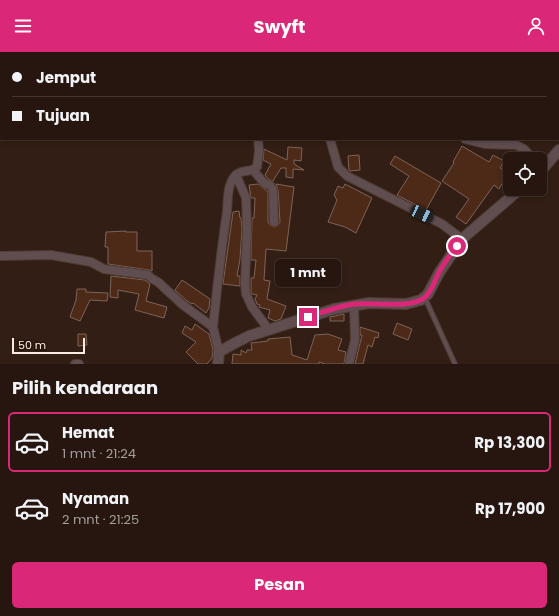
<!DOCTYPE html>
<html lang="id">
<head>
<meta charset="utf-8">
<style>
	:root { --surface:#26160f; --page:#32231d; --text:#f1f3f6; --muted:#a49f9e; --line:#42352f; --accent:#db2777 }
	body { margin:0; font-family:Poppins,sans-serif; background:var(--page); color:var(--text); height:100vh; display:flex; flex-direction:column; font-size:15px; white-space:nowrap }
	* { box-sizing:border-box; margin:0 }
	p { font-size:13px; color:var(--muted) }
	.icon { flex:none; width:22px; height:22px; fill:none; stroke:currentColor; stroke-width:2; stroke-linecap:round; stroke-linejoin:round }
	.map { position:relative; height:312px; overflow:hidden }
	.sheet { display:flex; flex-direction:column; background:var(--surface); flex:1 }
	.sheet>* { flex:none }
	.guide { position:absolute; left:0px; top:0px; width:559px; height:88px; box-shadow:0 2px 6px #0003,0 0 0 1px var(--line); display:grid; align-content:center; height:88px; padding:0 12px; background:var(--surface) }
	.buttons { position:absolute; left:503px; top:100px; display:grid; gap:8px }
	.buttons a { display:grid; place-items:center; width:44px; height:44px; border-radius:6px; background:var(--surface); box-shadow:0 2px 6px #0003,0 0 0 1px var(--line); font-size:20px }
	.scale { position:absolute; left:12px; bottom:10px; width:73px; box-sizing:border-box; padding-left:4px; border:2px solid #faece5; border-top:0; font-size:11px; line-height:14px; white-space:nowrap; color:#faece5; -webkit-text-stroke:3px #28140b; paint-order:stroke }
	.end { position:absolute; width:18px; height:18px; margin:-9px; border:5px solid #db2777; background:#fff; box-shadow:0 0 0 2px #fff }
	.from { border-radius:50% }
	.bubble { position:absolute; height:28px; border-radius:6px; background:var(--surface); box-shadow:0 2px 6px #0003,0 0 0 1px var(--line); font-size:13px; font-weight:700; line-height:28px; text-align:center }
	.car { position:absolute; width:12px; height:24px; margin:-12px -6px; border-radius:5px; box-shadow:0 0 3px 1px #0007; background:linear-gradient(#222 24%,#8ab4d8 0 40%,#222 0 76%,#8ab4d8 0 86%,#222 0) }
	.guide b { display:flex; align-items:center; gap:14px; height:38px; font-size:15px }
	.guide b+b { border-top:1px solid var(--line) }
	.guide i { width:10px; height:10px; background:var(--text) }
	ul { padding:0; list-style:none }
	li { display:flex; align-items:center; gap:12px; height:60px; margin:0 8px 6px; padding:0 4px; border:2px solid transparent; border-radius:6px }
	li div { flex:1 }
	li b { display:block; font-size:15px }
	li em { font-style:normal; font-weight:700 }
	li.current { border-color:var(--accent) }
	li>.icon { width:36px; height:36px; stroke-width:1.5 }
	h2 { padding:0 12px; font-size:18px; line-height:48px }
	.action { display:flex; gap:8px; margin-top:auto; padding:8px 12px }
	.action a { flex:1; height:46px; border-radius:6px; background:var(--accent); color:#fff; font-size:16px; font-weight:700; line-height:46px; text-align:center }
	header { display:flex; justify-content:space-between; align-items:center; height:52px; padding:0 12px; background:var(--accent); color:#fff; font-size:18px; font-weight:700 }
	.map>svg:first-child { display:block }
	.building { fill:#4d2a18; stroke:#7d6458 }
	.lines { fill:none; stroke-linecap:round; stroke-linejoin:round }
	.service-casing { stroke:#4e3b31; stroke-width:6 }
	.minor-casing { stroke:#4e3b31; stroke-width:10 }
	.tertiary-casing { stroke:#4e3b31; stroke-width:12 }
	.service { stroke:#604d50; stroke-width:4 }
	.minor { stroke:#604d50; stroke-width:8 }
	.tertiary { stroke:#604d50; stroke-width:10 }
	.route { stroke:#db2777; stroke-width:5 }
</style>
</head>
<body>
<header><svg class="icon" aria-label="menu" viewBox="0 0 24 24"><path d="M4 6h16M4 12h16M4 18h16"/></svg>Swyft<svg class="icon" aria-label="person" viewBox="0 0 24 24"><circle cx="12" cy="8" r="4"/><path d="M4 21q1-7 8-7t8 7"/></svg></header>
<div class="map">
<svg width="559" height="312" viewBox="0 0 559 312">
	<rect width="100%" height="100%" fill="#321e14"/>
	<g class="building">
		<path d="M462,94l27,16 4,-7 11,6 -4,7 8,5 -9,16 -5,-4 -28,39 -10,-7 13,-18 -27,-18 12,-18 -1,-1z"/>
		<path d="M288,95l14,1 -1,13 -7,-1v4l10,6 -11,-1v9l-7,-1v-9h-5l-8,13 -5,-2 -3,-4 6,-11 -8,-4 1,-11 23,11z"/>
		<path d="M359,103l1,15 -10,1 -1,-1 -1,-14z"/>
		<path d="M395,104l46,27 -15,27 -29,-15 12,-19 -19,-12z"/>
		<path d="M258,132l10,8v30l2,3 4,2 3,-1 3,-4 -2,-32 -2,-6 18,3 -8,64 -20,-2 -2,31 6,1 -3,18 19,7 -5,13 -6,2 -7,-3 2,-8 -11,-3 1,-2 -3,-1 -2,-5 2,-4 -5,-1 -1,-1v-15h3l2,-18h-5l1,-42h2l1,-20h-4l-2,-13z"/>
		<path d="M345,132l27,14 -16,35 -11,-6 -17,-5 9,-22 -3,-5 4,-9 5,2z"/>
		<path d="M239,159l1,7h1l1,11 -2,30 -3,17h3v10l-17,-2 10,-72z"/>
		<path d="M126,179v1h11v19h15v20l-3,-1 -41,-6v-17h-3l1,-15z"/>
		<path d="M111,224l34,4 5,4 -4,17 21,6 -3,11 -29,-8 4,-16 -21,-4v8l-8,-1z"/>
		<path d="M182,228l28,19 -1,9 -3,5 -13,-10 -1,1 -5,-3 -12,-11z"/>
		<path d="M77,237h9v3l22,1 -1,8 -17,-1 -10,21 -10,-4 6,-17z"/>
		<path d="M344,262v7h-14v-4z"/>
		<path d="M397,271l15,6 -4,11 -15,-6z"/>
		<path d="M195,272l14,10 4,16 -1,8 -5,6h-9l-12,-12 10,-10 -14,-9 3,-7 7,4z"/>
		<path d="M360,275l19,6 -1,5 -3,-1 -3,10 -4,-2 -5,19h-8l7,-29h-2z"/>
		<path d="M78,282h8l1,11 -9,1z"/>
		<path d="M328,282l14,5 -4,11 8,2 -2,12h-19l-6,-2v2h-87l1,-10 8,1v-5l5,3 1,-3h5l-1,-7 17,-2v-2l22,-2 2,18 15,5 8,-25z"/>
	</g>
	<g class="lines">
		<defs>
			<path id="service" d="M425,246l30,66"/>
			<g id="minor">
				<path d="M293,0l1,1"/>
				<path d="M330,87l8,28 9,9 95,48 20,15"/>
				<path d="M465,87l20,5 31,1 8,4 9,10"/>
				<path d="M253,118l12,14 5,1 3,5 1,32"/>
				<path d="M236,123l10,23 1,31 -2,55 1,10 6,13 17,23"/>
				<path d="M0,204l51,-1 40,7 13,7 44,6 3,3 7,4 25,23 30,22 6,25"/>
				<path d="M213,275c4,-38 8,-77 14,-115 1,-12 0,-27 8,-36 5,-7 16,-3 22,-9l2,-16 -1,-12"/>
				<path d="M75,312h4"/>
				<path d="M349,312l6,-24 -1,-35"/>
			</g>
			<g id="tertiary">
				<path d="M540,120l19,-22"/>
				<path d="M218,312l1,-12 14,-8 16,-8 85,-27 35,-6 37,1 15,-4 7,-6 11,-21 23,-34 58,-50"/>
			</g>
		</defs>
		<use href="#service" class="service-casing"/>
		<use href="#minor" class="minor-casing"/>
		<use href="#tertiary" class="tertiary-casing"/>
		<use href="#service" class="service"/>
		<use href="#minor" class="minor"/>
		<use href="#tertiary" class="tertiary"/>
	</g>
	<g class="lines">
		<path class="route" d="M308,265c15,-5 31,-11 47,-13 19,-2 55,5 69,-6 8,-6 10,-16 14,-24 5,-10 12,-19 19,-28"/>
	</g>
</svg>
<div class="buttons">
<a><svg class="icon" aria-label="locate" viewBox="0 0 24 24"><circle cx="12" cy="12" r="6"/><path d="M12 2v4M12 18v4M2 12h4M18 12h4"/></svg></a>
</div>
<div class="scale">50 m</div>
<i class="end from" style="left:457px;top:194px"></i>
<i class="end" style="left:308px;top:265px"></i>
<div class="bubble" style="left:275px;top:207px;width:66px">1 mnt</div>
<i class="car" style="left:422px;top:162px;rotate:115deg"></i>
<div class="guide">
<b><i class="from"></i>Jemput</b>
<b><i></i>Tujuan</b>
</div>
</div>
<section class="sheet">
<h2>Pilih kendaraan</h2>
<ul>
<li class="current"><svg class="icon" aria-label="car" viewBox="0 0 24 24"><path d="M5 17H2v-5l4-1 3-4h7l3 4 3 1v5h-3M9 17h6M6 11h13"/><circle cx="7" cy="17" r="2"/><circle cx="17" cy="17" r="2"/></svg><div><b>Hemat</b><p>1 mnt · 21:24</p></div><em>Rp 13,300</em></li>
<li><svg class="icon" aria-label="car" viewBox="0 0 24 24"><path d="M5 17H2v-5l4-1 3-4h7l3 4 3 1v5h-3M9 17h6M6 11h13"/><circle cx="7" cy="17" r="2"/><circle cx="17" cy="17" r="2"/></svg><div><b>Nyaman</b><p>2 mnt · 21:25</p></div><em>Rp 17,900</em></li>
</ul>
<div class="action"><a>Pesan</a></div>
</section>
</body>
</html>
